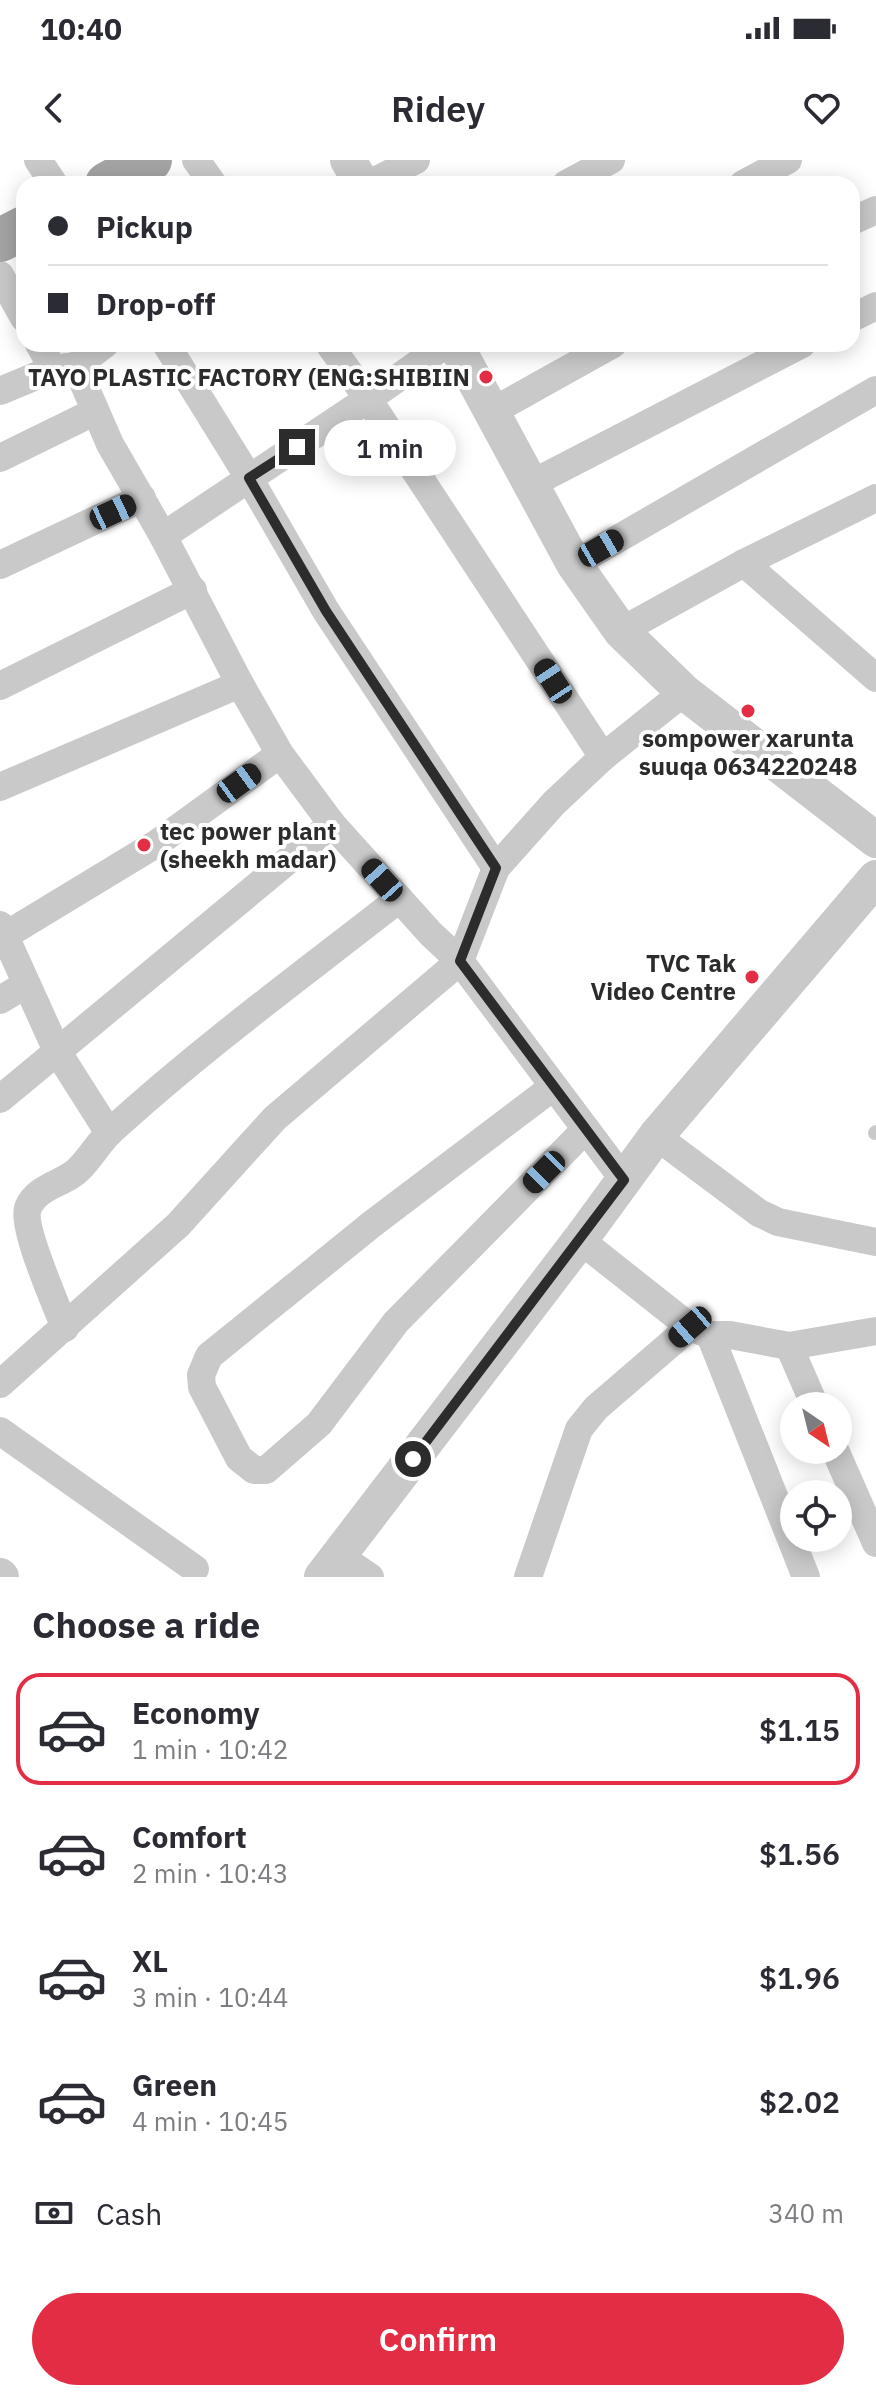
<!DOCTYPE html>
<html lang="en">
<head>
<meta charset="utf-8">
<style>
	:root { --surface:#fff; --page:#f2f2f3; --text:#2b2b33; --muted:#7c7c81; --line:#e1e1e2; --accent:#e32d45 }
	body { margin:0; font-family:"IBM Plex Sans",sans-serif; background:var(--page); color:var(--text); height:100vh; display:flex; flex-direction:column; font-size:30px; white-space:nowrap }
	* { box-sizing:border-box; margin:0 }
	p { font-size:26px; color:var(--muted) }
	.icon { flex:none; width:44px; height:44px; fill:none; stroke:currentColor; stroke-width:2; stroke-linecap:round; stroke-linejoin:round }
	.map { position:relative; height:1417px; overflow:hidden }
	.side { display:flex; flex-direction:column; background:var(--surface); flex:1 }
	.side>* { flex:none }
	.hud { position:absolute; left:16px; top:16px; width:844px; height:176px; border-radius:24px; box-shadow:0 4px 20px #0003; display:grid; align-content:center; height:176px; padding:0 32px; background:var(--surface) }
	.needle { width:52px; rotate:145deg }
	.controls { position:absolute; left:780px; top:1232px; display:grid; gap:16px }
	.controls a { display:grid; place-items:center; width:72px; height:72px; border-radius:50%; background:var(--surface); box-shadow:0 4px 20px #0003; font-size:40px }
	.end { position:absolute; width:36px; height:36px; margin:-18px; border:10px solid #2c2c2c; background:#fff; box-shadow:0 0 0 4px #fff }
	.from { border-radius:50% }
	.bubble { position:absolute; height:56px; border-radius:28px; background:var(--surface); box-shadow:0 4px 20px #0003; font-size:26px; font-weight:600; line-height:56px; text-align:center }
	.car { position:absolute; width:24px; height:48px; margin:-24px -12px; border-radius:10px; box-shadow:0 0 6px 2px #0007; background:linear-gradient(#222 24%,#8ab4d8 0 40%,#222 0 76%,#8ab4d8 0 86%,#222 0) }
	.hud b { display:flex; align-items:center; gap:28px; height:76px; font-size:30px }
	.hud b+b { border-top:2px solid var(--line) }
	.hud i { width:20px; height:20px; background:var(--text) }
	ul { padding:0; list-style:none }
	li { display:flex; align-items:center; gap:24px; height:112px; margin:0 16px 12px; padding:0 16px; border:4px solid transparent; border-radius:24px }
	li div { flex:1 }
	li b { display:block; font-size:30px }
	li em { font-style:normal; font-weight:600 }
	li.selected { border-color:var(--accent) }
	li>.icon { width:72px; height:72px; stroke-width:1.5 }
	h2 { padding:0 32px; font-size:36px; line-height:96px }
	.pay { display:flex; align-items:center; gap:20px; height:88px; padding:0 32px; font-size:30px }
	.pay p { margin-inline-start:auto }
	.primary-button { display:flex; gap:16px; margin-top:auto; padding:16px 32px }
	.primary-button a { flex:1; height:92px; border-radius:48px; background:var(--accent); color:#fff; font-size:32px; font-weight:600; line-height:92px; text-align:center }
	.status { display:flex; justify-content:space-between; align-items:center; height:56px; padding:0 40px; background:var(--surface); direction:ltr }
	.status svg { height:22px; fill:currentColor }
	header { display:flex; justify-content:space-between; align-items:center; height:104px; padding:0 32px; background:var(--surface); font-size:36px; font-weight:600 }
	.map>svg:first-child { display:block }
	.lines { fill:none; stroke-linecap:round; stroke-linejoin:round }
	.service { stroke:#c9c9c9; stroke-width:14 }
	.minor { stroke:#c9c9c9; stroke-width:28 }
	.tertiary { stroke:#c9c9c9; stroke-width:36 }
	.primary { stroke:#a4a4a4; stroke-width:44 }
	.route { stroke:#2c2c2c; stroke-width:10 }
	.poi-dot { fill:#e32d45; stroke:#fff; stroke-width:3 }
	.labels { text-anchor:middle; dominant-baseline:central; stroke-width:8; stroke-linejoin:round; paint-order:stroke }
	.poi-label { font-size:24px; font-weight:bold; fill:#2c2c2c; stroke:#fff; text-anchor:end }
</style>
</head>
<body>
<div class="status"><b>10:40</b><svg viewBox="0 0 49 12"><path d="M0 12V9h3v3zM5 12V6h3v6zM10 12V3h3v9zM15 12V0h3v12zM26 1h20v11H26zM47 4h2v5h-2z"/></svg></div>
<header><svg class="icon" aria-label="back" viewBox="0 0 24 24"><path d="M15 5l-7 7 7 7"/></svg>Ridey<svg class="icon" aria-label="heart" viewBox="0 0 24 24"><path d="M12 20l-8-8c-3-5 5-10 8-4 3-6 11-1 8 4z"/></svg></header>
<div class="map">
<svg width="876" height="1417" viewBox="0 0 876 1417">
	<rect width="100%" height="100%" fill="#fff"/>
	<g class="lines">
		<path class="service" d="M875,973l1,-1"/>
		<g class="minor">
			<path d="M38,0l16,24"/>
			<path d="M196,0l17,24"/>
			<path d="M369,24l47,-24"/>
			<path d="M566,24l45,-24"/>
			<path d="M743,24l45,-24"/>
			<path d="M852,61l24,-11"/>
			<path d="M0,115l24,43"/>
			<path d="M852,158l24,-12"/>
			<path d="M39,184l14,25"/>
			<path d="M166,184l83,134 77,133 170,257"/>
			<path d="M329,184l39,55 235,358"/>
			<path d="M76,206l34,78 53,92 77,148 40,70 52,70 99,110 29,27 164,219"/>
			<path d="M0,231l53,-22 23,-3 29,-22"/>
			<path d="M493,251l120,-67"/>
			<path d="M0,298l94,-46"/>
			<path d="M531,324l271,-140"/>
			<path d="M163,376l205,-137 78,-55"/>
			<path d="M744,403l132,115"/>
			<path d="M574,404l302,-174"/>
			<path d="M0,405l142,-67"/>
			<path d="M621,471l123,-68 132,-65"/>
			<path d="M0,526l193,-96"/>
			<path d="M0,627l240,-103"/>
			<path d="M0,765l57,126 52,82"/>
			<path d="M6,775l150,-91 124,-90"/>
			<path d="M0,840l25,-15"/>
			<path d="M553,927l-181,137 -163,132 -8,19 1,12 37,71 15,12h12l53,-46 77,-102 190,-193"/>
			<path d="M0,939l332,-275"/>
			<path d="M656,976l103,77 19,9 98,20"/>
			<path d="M580,1080l110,87 20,8h20l59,11 87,-15"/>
			<path d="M65,1168c-8,-21 -44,-102 -37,-120 9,-23 38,-24 52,-40 11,-11 19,-26 31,-37 91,-83 191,-156 288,-232"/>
			<path d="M710,1175l96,242"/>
			<path d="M789,1186l26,60"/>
			<path d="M0,1224l178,-159 97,-107 185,-157 36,-93 58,-65 49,-46 81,-65"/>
			<path d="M0,1271l195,138"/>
			<path d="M835,1290l41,93"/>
			<path d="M339,1396l31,21"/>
			<path d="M528,1417l51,-148 17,-21 94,-81"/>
		</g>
		<g class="tertiary">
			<path d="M348,0l14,24"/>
			<path d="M455,184l119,220 47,67 63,61 192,148"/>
			<path d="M0,1416l1,1"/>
			<path d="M322,1417l258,-337 76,-104 220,-258"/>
		</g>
		<g class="primary">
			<path d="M107,24l43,-24"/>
			<path d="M0,80l24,-12"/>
		</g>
	</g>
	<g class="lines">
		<path class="route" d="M297,287l-48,31 77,133 170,257 -36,93 164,219 -211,279"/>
	</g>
	<g class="poi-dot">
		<circle cx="486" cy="217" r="8"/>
		<circle cx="748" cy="551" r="8"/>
		<circle cx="144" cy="685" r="8"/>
		<circle cx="752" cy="817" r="8"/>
	</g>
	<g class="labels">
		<g class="poi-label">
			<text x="470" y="217">TAYO PLASTIC FACTORY (ENG:SHIBIIN</text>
			<text x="748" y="578" text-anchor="middle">sompower xarunta<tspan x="748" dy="28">suuqa 0634220248</tspan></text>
			<text x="160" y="671" text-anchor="start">tec power plant<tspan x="160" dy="28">(sheekh madar)</tspan></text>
			<text x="736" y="803">TVC Tak<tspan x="736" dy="28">Video Centre</tspan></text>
		</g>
	</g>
</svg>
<div class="controls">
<a><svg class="needle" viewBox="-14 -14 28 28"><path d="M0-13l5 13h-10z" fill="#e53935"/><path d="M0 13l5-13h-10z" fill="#7c7c81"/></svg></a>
<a><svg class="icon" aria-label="locate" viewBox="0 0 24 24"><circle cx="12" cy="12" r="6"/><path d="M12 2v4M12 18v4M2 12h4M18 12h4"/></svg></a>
</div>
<i class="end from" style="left:413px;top:1299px"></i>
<i class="end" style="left:297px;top:287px"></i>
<div class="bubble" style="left:324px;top:260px;width:132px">1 min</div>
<i class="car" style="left:113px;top:352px;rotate:65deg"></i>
<i class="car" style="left:601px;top:388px;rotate:60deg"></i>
<i class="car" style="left:553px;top:521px;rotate:327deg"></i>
<i class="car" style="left:239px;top:623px;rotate:54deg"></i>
<i class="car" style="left:382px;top:720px;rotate:318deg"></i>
<i class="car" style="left:544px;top:1012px;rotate:225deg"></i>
<i class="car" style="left:690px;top:1167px;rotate:229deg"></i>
<div class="hud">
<b><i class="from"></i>Pickup</b>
<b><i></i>Drop-off</b>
</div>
</div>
<section class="side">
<h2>Choose a ride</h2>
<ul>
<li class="selected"><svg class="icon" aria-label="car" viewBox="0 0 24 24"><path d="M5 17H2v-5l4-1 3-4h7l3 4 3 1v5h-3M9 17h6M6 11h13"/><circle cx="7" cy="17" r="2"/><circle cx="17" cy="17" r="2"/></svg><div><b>Economy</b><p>1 min · 10:42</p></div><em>$1.15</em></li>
<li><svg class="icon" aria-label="car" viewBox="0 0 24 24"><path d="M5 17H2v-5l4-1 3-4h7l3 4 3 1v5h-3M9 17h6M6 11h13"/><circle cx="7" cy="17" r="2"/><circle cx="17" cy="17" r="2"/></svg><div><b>Comfort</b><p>2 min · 10:43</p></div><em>$1.56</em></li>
<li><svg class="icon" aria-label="car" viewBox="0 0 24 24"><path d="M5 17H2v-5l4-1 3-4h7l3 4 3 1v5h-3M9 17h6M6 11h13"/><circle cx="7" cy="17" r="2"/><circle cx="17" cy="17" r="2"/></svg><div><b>XL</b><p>3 min · 10:44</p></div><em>$1.96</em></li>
<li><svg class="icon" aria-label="car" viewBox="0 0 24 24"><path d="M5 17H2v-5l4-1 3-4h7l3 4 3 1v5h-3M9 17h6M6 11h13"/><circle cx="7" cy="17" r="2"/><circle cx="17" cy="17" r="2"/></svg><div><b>Green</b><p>4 min · 10:45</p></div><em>$2.02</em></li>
</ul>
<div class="pay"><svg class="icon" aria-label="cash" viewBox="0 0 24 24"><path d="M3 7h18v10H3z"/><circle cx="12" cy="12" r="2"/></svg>Cash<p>340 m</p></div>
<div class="primary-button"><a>Confirm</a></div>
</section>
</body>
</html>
